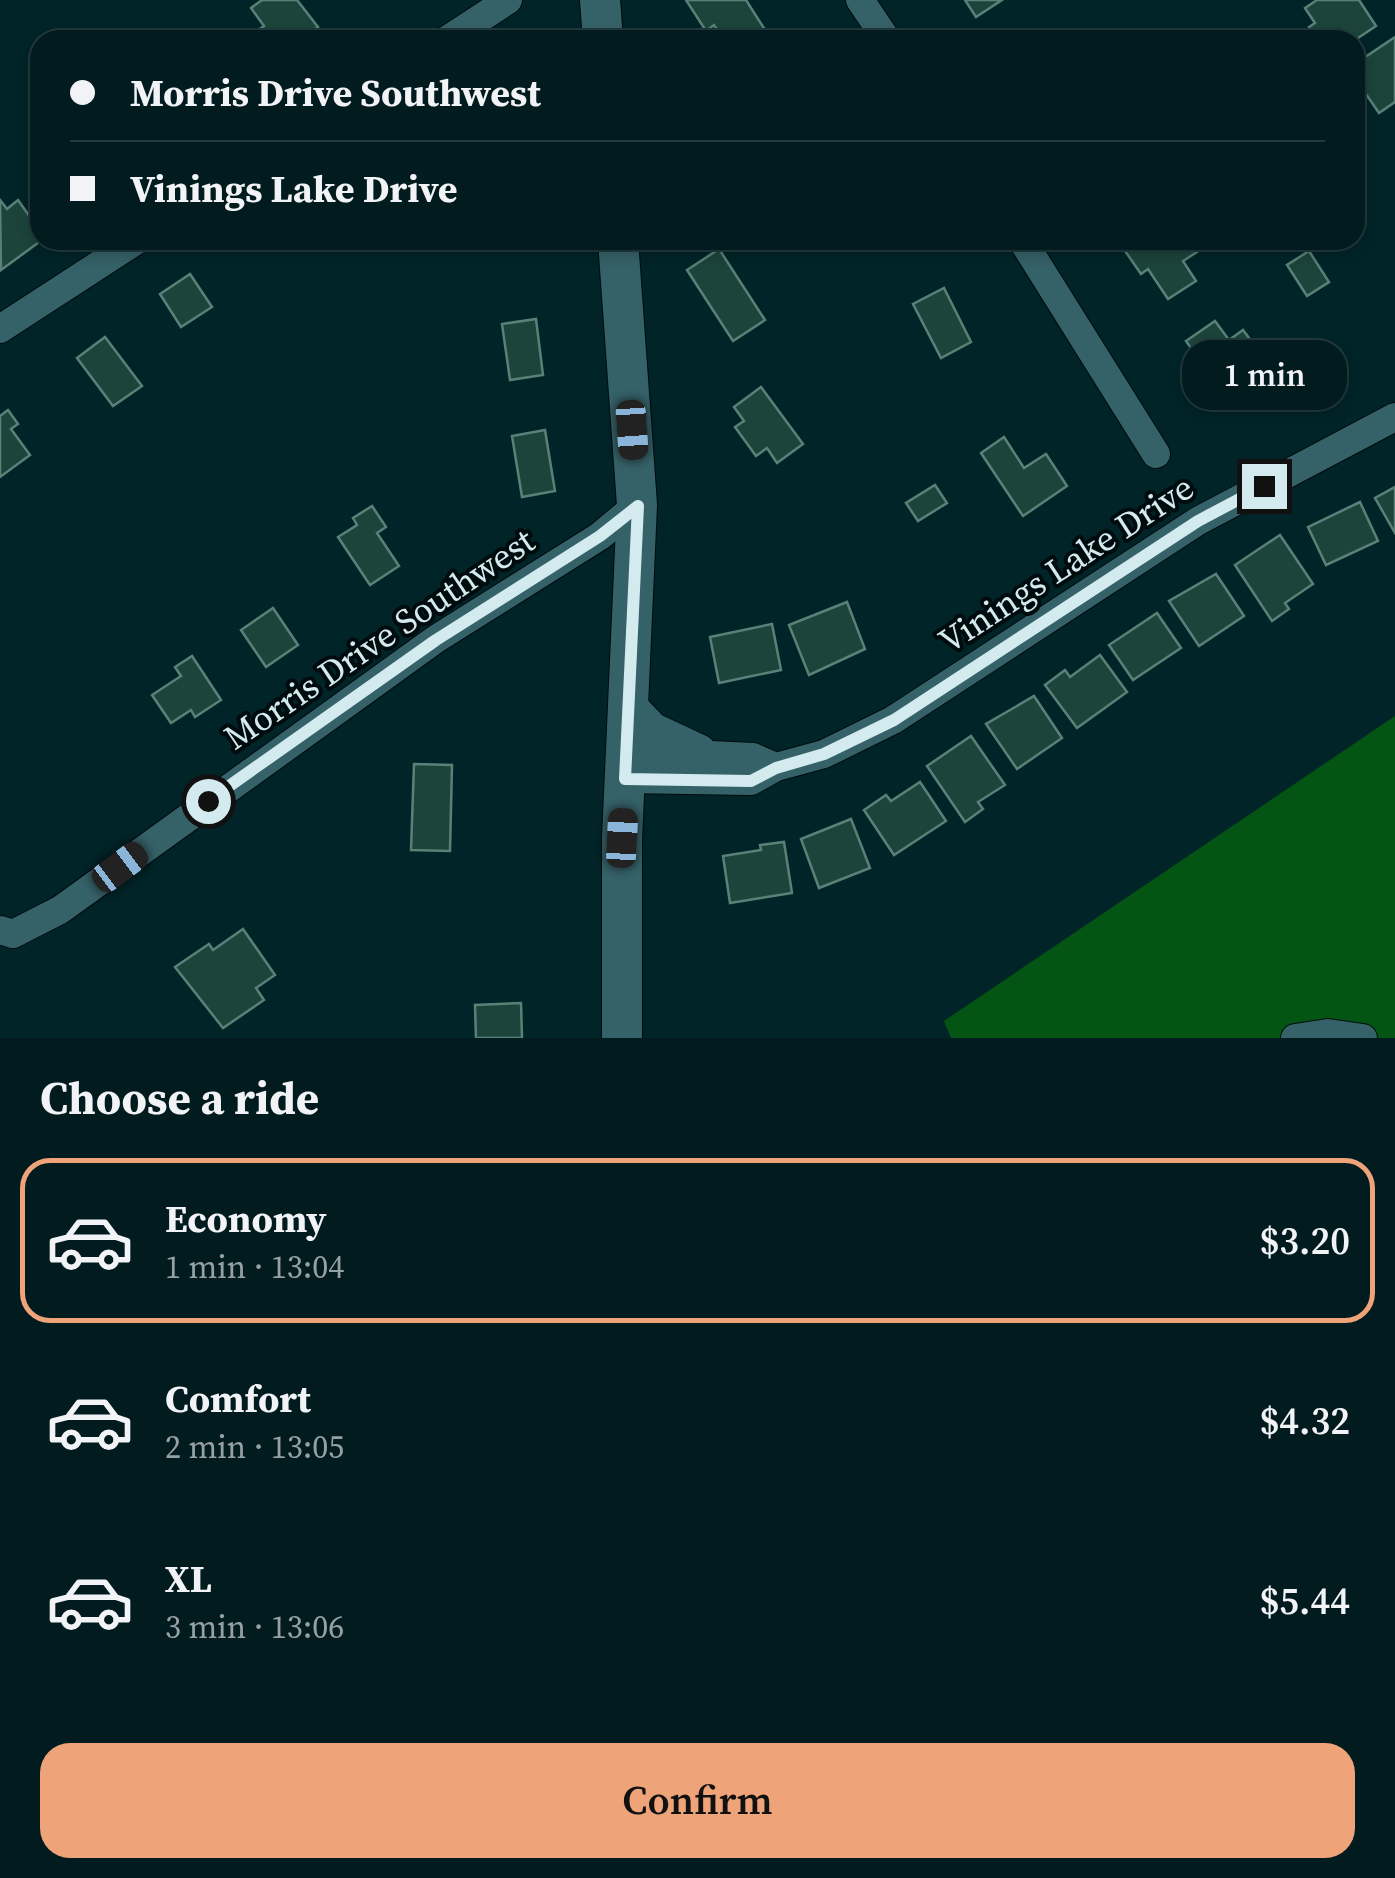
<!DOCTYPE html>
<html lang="en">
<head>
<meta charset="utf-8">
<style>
	:root { --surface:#011b1e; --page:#0f282b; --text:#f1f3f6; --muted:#96a1a4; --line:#23393c; --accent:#efa378 }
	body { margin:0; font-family:"Source Serif 4",serif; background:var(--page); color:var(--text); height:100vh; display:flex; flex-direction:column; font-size:38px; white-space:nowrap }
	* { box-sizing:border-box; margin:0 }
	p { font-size:32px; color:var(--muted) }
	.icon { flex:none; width:55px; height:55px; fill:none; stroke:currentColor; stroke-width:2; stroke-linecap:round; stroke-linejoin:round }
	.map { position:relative; height:1038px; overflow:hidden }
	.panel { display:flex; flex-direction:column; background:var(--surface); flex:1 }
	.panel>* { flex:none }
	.guide { position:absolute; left:30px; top:30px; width:1335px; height:220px; border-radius:30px; box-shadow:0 5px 15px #0003,0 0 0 2px var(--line); display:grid; align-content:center; height:220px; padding:0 40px; background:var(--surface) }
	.end { position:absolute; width:45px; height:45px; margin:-22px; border:12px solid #d3eaee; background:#111; box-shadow:0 0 0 5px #111 }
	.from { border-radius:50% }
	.bubble { position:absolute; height:70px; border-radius:30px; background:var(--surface); box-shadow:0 5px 15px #0003,0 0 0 2px var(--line); font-size:32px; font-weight:600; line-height:70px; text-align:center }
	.car { position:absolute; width:30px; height:60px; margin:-30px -15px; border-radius:12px; box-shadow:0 0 8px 2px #0007; background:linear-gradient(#222 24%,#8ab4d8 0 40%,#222 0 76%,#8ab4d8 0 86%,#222 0) }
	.guide b { display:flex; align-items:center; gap:35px; height:95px; font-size:38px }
	.guide b+b { border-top:2px solid var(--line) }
	.guide i { width:25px; height:25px; background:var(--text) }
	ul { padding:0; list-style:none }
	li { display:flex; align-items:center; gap:30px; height:165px; margin:0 20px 15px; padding:0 20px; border:5px solid transparent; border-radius:30px }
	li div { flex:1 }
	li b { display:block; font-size:38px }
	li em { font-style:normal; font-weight:600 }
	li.on { border-color:var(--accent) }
	li>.icon { width:90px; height:90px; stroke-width:1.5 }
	h2 { padding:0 40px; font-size:45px; line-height:120px }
	.primary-button { display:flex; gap:20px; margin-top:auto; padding:20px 40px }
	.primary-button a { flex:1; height:115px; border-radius:30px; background:var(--accent); color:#111; font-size:40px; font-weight:600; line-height:115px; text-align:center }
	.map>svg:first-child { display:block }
	.forest { fill:#045514 }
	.building { fill:#1c443b; stroke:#588277; stroke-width:2.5 }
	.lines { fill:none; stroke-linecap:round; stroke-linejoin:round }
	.street-casing { stroke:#000c0f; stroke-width:30 }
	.secondary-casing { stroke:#000c0f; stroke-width:42 }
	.street { stroke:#356168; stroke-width:28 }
	.secondary { stroke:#356168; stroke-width:40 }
	.route { stroke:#d3eaee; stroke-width:12 }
	.labels { text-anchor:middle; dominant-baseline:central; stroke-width:8; stroke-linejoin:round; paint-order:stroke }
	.street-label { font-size:35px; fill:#d3eaee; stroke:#000b0e }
</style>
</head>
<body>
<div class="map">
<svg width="1395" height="1038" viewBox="0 0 1395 1038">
	<rect width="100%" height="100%" fill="#012428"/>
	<path class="forest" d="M1395,716v322h-444l-7,-17z"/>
	<g class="building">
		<path d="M262,0h35l21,27 -18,13h-41l-5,-7 10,-7 -13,-18z"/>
		<path d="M686,0h60l21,33 -10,7h-33l-10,-15 -8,6z"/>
		<path d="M965,0h37l-26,17z"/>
		<path d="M1317,0h42l17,26 -21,14h-38l-8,-13 6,-4 -10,-15z"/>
		<path d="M1395,37v65l-16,11 -24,-35v-14z"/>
		<path d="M0,200l7,9 11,-9 22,31 2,9 -41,30z"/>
		<path d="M1135,240h54l8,12 -14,9 13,20 -28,18 -20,-30 -7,5 -18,-26z"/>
		<path d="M719,249l46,71 -32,21 -46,-71z"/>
		<path d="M1309,251l20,31 -22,14 -20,-31z"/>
		<path d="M190,274l22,33 -31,20 -21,-33z"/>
		<path d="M944,288l27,54 -30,16 -28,-54z"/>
		<path d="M536,319l7,56 -33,5 -8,-56z"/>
		<path d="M1215,321l14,19 14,-10 18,24 -16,11 12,17 -28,20 -43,-61z"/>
		<path d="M105,337l37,49 -29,20 -36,-48z"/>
		<path d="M761,387l42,57 -26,19 -10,-15 -11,8 -21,-29 9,-6 -10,-14z"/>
		<path d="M8,410l10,14 -7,5 19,26 -30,22v-61z"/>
		<path d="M545,430l10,61 -33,6 -10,-61z"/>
		<path d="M1004,437l20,31 22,-14 21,32 -44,30 -42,-63z"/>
		<path d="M935,485l12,18 -29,18 -12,-18z"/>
		<path d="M1395,487v46l-20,-35z"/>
		<path d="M1360,502l18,39 -52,24 -18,-38z"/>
		<path d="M372,506l14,21 -9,6 22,33 -29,19 -32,-48 19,-12 -4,-7z"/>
		<path d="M1280,535l33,49 -28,19 4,6 -17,12 -37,-56z"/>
		<path d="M1216,574l28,42 -45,30 -30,-45z"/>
		<path d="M847,602l18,47 -56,26 -20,-50z"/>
		<path d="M273,608l25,37 -32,22 -25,-37z"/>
		<path d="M1157,613l24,35 -48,32 -24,-35z"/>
		<path d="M772,624l9,46 -62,13 -9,-46z"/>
		<path d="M1100,655l27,37 -50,36 -32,-43 20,-15 5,7z"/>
		<path d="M192,656l29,44 -26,17 -4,-7 -20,13 -19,-28 29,-19 -6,-9z"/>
		<path d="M1034,696l28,42 -45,31 -31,-45z"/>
		<path d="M971,736l34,49 -27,17 5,7 -18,13 -38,-56z"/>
		<path d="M414,764l38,1 -2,86 -39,-1z"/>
		<path d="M920,782l26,39 -52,34 -30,-45 22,-15 5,6z"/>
		<path d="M851,819l19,49 -51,20 -18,-49z"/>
		<path d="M784,842l8,51 -62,10 -7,-47 38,-6 -1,-5z"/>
		<path d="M243,929l32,46 -19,13 8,12 -41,28 -48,-61 34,-23 4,6z"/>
		<path d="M521,1003l1,35h-46l-1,-33z"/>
	</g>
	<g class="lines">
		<defs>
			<g id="street">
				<path d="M860,0l27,40"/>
				<path d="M447,40l61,-40"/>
				<path d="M1022,240l134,214"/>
				<path d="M0,329l137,-89"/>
				<path d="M628,700l26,27 47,22"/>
				<path d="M626,751l127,6 23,10"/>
				<path d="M625,779l126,2 25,-14 48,-13 69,-34 305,-199 197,-104"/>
				<path d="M0,930l13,4 47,-24 376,-271 164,-103 37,-31"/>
				<path d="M1295,1038l33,-5 35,5"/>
			</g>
			<g id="secondary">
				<path d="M600,0l3,40"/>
				<path d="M618,240l19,265 -15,334v199"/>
			</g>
		</defs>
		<use href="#street" class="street-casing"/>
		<use href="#secondary" class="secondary-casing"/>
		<use href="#street" class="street"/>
		<use href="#secondary" class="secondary"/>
	</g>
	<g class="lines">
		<path class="route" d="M208,801l228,-161 164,-104 38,-30 -13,273 126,2 25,-13 48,-14 70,-34 304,-199 66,-35"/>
	</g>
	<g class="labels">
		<g class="street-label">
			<text transform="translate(1066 564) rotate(-33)">Vinings Lake Drive</text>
			<text transform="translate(379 639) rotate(-34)">Morris Drive Southwest</text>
		</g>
	</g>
</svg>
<i class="end from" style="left:208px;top:801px"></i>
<i class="end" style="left:1264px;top:486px"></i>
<div class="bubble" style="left:1182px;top:340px;width:165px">1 min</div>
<i class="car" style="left:632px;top:430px;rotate:176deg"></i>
<i class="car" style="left:622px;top:838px;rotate:3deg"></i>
<i class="car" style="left:120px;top:867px;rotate:53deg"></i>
<div class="guide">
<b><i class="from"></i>Morris Drive Southwest</b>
<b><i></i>Vinings Lake Drive</b>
</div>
</div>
<section class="panel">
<h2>Choose a ride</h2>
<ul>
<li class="on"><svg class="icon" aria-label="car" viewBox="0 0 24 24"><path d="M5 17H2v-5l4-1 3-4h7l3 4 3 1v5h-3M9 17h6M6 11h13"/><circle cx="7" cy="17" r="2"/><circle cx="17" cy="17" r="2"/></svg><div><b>Economy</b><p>1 min · 13:04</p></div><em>$3.20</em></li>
<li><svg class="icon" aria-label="car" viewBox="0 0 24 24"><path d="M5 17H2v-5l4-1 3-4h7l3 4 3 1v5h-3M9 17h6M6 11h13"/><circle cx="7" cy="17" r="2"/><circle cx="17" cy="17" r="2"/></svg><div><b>Comfort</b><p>2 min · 13:05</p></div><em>$4.32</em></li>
<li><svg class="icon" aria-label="car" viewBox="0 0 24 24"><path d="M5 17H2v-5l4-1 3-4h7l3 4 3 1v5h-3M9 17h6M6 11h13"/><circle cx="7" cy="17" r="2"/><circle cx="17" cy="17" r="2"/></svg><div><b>XL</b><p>3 min · 13:06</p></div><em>$5.44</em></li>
</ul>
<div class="primary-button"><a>Confirm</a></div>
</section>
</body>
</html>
